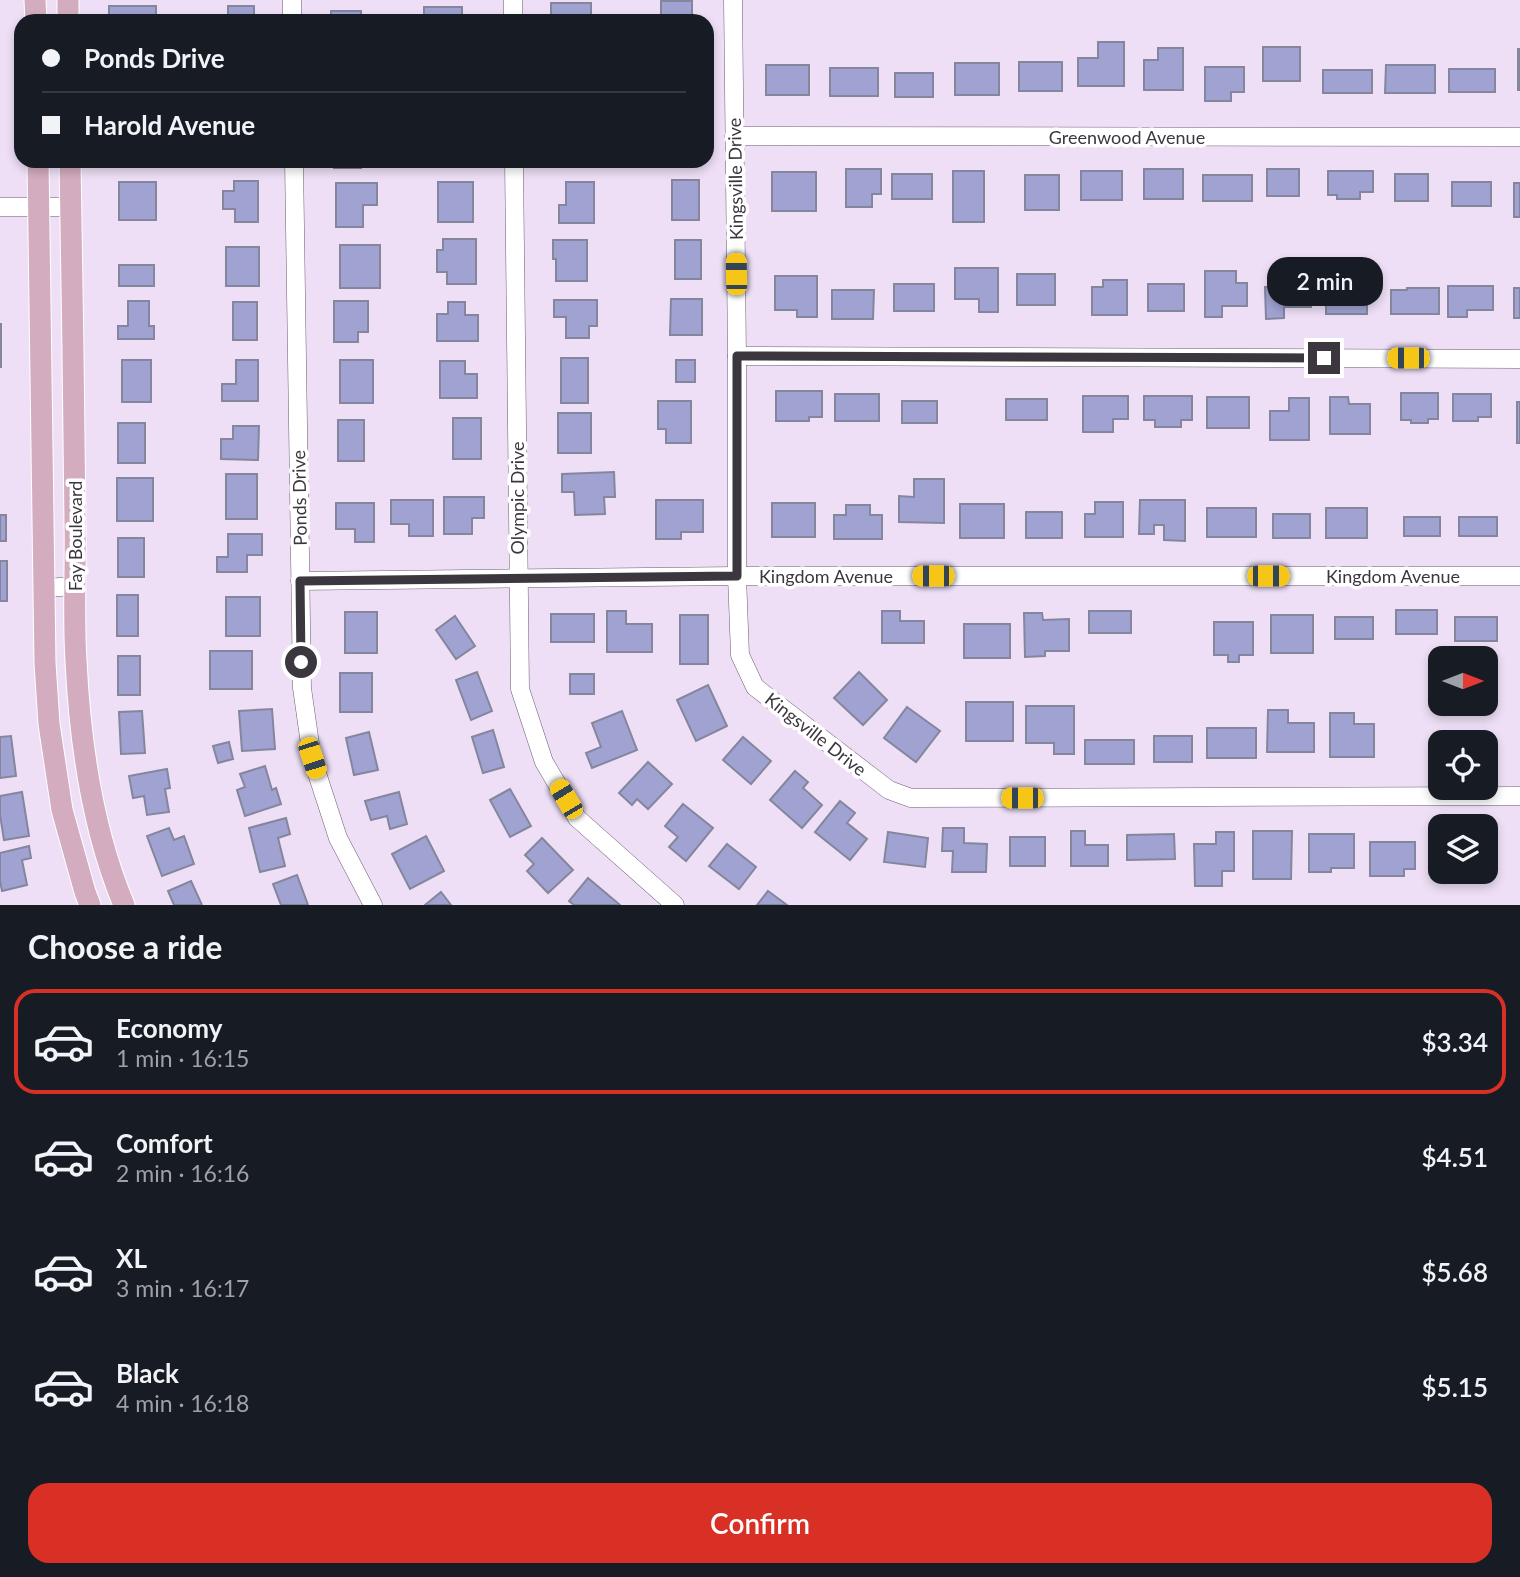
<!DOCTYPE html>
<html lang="en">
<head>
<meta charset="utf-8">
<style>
	:root { --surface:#171b24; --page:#20242c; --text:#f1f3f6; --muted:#9ea1a6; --line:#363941; --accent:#d93025 }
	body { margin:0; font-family:Lato,sans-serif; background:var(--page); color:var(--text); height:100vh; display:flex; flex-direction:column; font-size:26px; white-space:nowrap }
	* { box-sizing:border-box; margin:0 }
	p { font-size:23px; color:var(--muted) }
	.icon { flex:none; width:38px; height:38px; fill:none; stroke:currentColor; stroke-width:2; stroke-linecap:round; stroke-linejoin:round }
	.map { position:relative; height:905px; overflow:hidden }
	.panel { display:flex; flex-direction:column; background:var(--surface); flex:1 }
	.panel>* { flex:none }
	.top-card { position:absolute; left:14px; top:14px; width:700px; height:154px; border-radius:21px; box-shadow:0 4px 10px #0003; display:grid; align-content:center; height:154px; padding:0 28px; background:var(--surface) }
	.needle { width:46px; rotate:90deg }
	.controls { position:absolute; left:1428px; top:646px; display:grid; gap:14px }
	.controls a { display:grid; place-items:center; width:70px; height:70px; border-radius:14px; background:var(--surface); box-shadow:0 4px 10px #0003; font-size:35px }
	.end { position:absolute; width:32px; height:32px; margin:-16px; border:9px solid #3c363f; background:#fff; box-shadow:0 0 0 4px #fff }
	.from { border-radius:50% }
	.bubble { position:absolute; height:49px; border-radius:21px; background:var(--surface); box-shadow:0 4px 10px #0003; font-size:23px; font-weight:600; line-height:49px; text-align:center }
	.car { position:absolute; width:21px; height:42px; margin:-21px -10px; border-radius:9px; box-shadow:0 0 5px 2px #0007; background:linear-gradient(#f5c518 24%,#345 0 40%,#f5c518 0 76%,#345 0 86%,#f5c518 0) }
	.top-card b { display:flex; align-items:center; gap:24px; height:66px; font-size:26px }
	.top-card b+b { border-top:2px solid var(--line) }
	.top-card i { width:18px; height:18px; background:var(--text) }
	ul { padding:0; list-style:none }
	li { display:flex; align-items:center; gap:21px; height:105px; margin:0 14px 10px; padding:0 14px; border:4px solid transparent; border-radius:21px }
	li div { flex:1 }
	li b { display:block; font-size:26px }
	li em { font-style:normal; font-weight:600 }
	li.selected { border-color:var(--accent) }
	li>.icon { width:63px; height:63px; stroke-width:1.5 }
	h2 { padding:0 28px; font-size:32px; line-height:84px }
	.button { display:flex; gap:14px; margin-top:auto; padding:14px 28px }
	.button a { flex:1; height:80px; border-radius:21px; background:var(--accent); color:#fff; font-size:28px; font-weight:600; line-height:80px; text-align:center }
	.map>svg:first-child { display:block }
	.building { fill:#a0a3d2; stroke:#84869d; stroke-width:2 }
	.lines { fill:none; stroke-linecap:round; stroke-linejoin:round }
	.minor-casing { stroke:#6b5e72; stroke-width:19 }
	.major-casing { stroke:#fff; stroke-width:23 }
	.minor { stroke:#fff; stroke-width:18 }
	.major { stroke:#d3acbf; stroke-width:21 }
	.route { stroke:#3c363f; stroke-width:9 }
	.labels { text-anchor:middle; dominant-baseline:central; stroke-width:7; stroke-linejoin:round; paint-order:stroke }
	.street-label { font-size:18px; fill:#3c363f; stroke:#fff }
</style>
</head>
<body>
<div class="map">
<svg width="1520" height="905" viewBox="0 0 1520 905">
	<rect width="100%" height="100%" fill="#eedff6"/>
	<g class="building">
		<rect x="661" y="1" width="31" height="20"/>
		<path d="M551,3h40v12h-12v6h-28z"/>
		<rect x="109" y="6" width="47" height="15"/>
		<path d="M228,6h26v15h-37h11z"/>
		<rect x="424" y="7" width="38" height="14"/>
		<rect x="331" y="11" width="30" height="10"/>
		<path d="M1098,42h26v44h-46v-28h20z"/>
		<rect x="1263" y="47" width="37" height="34"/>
		<path d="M1158,48h25v42h-39v-30h14z"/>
		<rect x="1518" y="49" width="2" height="41"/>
		<rect x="1019" y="62" width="43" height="29"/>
		<rect x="955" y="63" width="44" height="32"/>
		<rect x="766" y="65" width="43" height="30"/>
		<path d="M1386,65h49v28h-50z"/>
		<path d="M1205,67h39v25h-13v9h-26z"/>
		<rect x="830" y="68" width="48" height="28"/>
		<rect x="1449" y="69" width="46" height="23"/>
		<rect x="1323" y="70" width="49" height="23"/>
		<rect x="895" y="73" width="38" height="24"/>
		<rect x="118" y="161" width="27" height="5"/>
		<rect x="334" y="161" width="27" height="7"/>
		<rect x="554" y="161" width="26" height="3"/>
		<path d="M846,169h35v25h-9v13h-26z"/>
		<rect x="1144" y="169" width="39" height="30"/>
		<rect x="1267" y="169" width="32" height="27"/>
		<rect x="953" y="171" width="31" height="51"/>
		<rect x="1081" y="171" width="41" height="29"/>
		<path d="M1328,171h45v21h-13v7h-23v-4h-9z"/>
		<rect x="772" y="172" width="44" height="39"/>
		<rect x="892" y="174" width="40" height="25"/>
		<rect x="1395" y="174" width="33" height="27"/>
		<rect x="1025" y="175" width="34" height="35"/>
		<rect x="1203" y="175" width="49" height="26"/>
		<rect x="672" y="180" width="27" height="40"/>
		<path d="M234,181h24v41h-23v-13h-12v-18h11z"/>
		<rect x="119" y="182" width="37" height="38"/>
		<rect x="438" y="182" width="35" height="40"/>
		<path d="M566,182h28v41h-35v-18h7z"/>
		<rect x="1452" y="182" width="39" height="24"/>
		<path d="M336,183h41v22h-14v22h-27z"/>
		<rect x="1514" y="183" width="6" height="34"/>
		<path d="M443,239h33v45h-29v-12h-10v-22h6z"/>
		<path d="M553,240h34v41h-31v-22h-3z"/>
		<rect x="675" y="240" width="26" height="39"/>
		<rect x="340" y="245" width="40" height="43"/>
		<rect x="226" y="247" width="33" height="39"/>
		<rect x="119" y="265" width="35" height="21"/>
		<path d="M955,268h43v44h-19v-13h-24z"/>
		<path d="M1205,271h31v12h11v23h-25v11h-17z"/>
		<rect x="1017" y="274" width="38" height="31"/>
		<path d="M775,276h42v41h-20v-7h-22z"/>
		<path d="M1285,279h26v28h-27v11l-18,1 -1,-32h20z"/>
		<path d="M1103,280h24v35h-35v-28h11z"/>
		<rect x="894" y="284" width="40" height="27"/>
		<rect x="1148" y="284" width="36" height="27"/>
		<path d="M1448,286h45v24h-26v7h-19z"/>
		<path d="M1407,288h32v26h-48v-24h16z"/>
		<rect x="1514" y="288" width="6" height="30"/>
		<path d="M832,290h42l-1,29h-41z"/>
		<rect x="1326" y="291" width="41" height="23"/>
		<path d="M671,299h31v36h-32z"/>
		<path d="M554,300h43v26h-8v12h-23v-21h-12z"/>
		<path d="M128,301h21v25h5v13h-36v-13h10z"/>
		<path d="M334,301h34v31h-10v10h-24z"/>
		<rect x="233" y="302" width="24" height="38"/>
		<path d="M448,302h17v13h13v26h-41v-27h11z"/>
		<rect x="0" y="324" width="1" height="43"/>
		<rect x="561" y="358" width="27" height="45"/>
		<rect x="122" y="360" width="29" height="42"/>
		<path d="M236,360h22v41h-36v-17h14z"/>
		<rect x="340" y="360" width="33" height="43"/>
		<rect x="676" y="360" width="19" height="22"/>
		<path d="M440,361h25v13h12v24h-37z"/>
		<path d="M776,391h46v26h-13v4h-33z"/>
		<path d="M1401,393h37v26h-10v4h-17v-3h-10z"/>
		<rect x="835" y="394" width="44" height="27"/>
		<path d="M1453,394h38v23h-13v4h-25z"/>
		<path d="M1083,396h45v23h-15v13h-30z"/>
		<path d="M1144,396h48v24h-11v7h-26v-7h-11z"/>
		<rect x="1207" y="397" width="42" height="31"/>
		<path d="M1330,397h18l1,7h21v30h-40z"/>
		<path d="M1289,398h20v42h-39v-29h19z"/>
		<rect x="1006" y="399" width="41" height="21"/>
		<path d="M658,401h33v42h-25v-14h-8z"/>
		<rect x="902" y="401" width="35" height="22"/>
		<rect x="1517" y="402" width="3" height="41"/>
		<rect x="558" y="413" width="33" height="40"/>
		<rect x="453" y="418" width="28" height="41"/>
		<rect x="338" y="420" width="26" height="41"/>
		<rect x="118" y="423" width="27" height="40"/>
		<path d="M233,426h26l-1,34 -37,-1v-20h12z"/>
		<path d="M614,472l1,25h-11l1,17 -30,1 -1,-23h-12v-18z"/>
		<rect x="226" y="474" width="31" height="45"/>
		<rect x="117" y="478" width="36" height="43"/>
		<path d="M914,479h30v44l-45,-1v-26l15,1z"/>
		<path d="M444,497h40v21h-12v16h-28z"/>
		<path d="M391,500h42v36h-24v-12h-18z"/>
		<path d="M656,500h47v32h-22v7h-25z"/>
		<path d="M1140,500h45v41l-21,-1v-15h-10v9h-15z"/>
		<path d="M1095,502h28v35h-38v-23h10z"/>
		<path d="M336,503h38v39h-19v-13h-19z"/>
		<rect x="772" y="503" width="43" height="34"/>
		<rect x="960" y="504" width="44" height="34"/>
		<path d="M846,505h24v10h12v24h-48v-24h12z"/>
		<rect x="1207" y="508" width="49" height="29"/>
		<rect x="1326" y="508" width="41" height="30"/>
		<rect x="1026" y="512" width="36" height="26"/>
		<rect x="1273" y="514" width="37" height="24"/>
		<rect x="0" y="515" width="6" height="26"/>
		<rect x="1404" y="517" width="36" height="19"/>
		<rect x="1459" y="517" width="38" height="19"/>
		<path d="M228,534h34v21h-15v17h-30v-15h11z"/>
		<rect x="118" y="538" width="26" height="39"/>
		<rect x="0" y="561" width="7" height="40"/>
		<rect x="117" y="595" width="21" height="41"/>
		<rect x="226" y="597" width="34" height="39"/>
		<rect x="1396" y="610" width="41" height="24"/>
		<path d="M607,611h19v13h26v28h-45z"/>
		<path d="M882,611h18v10h24v22h-42z"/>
		<rect x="1089" y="611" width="42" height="22"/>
		<rect x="345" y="612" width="32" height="41"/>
		<path d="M1024,613h18l1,7 26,-1v32h-24v5l-20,1z"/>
		<rect x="551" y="614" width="43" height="28"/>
		<rect x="680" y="615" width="28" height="49"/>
		<rect x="1271" y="615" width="42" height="38"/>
		<path d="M455,616l20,30 -19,13 -20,-29z"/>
		<rect x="1335" y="617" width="38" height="22"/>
		<rect x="1455" y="617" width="42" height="24"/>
		<path d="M1214,622h39v33h-14v7h-11v-7h-14z"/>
		<rect x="964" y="624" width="46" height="34"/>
		<rect x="210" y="651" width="42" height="38"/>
		<rect x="118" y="656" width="22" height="39"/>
		<path d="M477,672l15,39 -21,9 -15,-40z"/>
		<path d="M859,672l28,28 -24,25 -29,-27z"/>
		<rect x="340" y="673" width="32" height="39"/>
		<rect x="570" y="674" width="24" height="20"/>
		<path d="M708,685l19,41 -31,15 -19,-41z"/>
		<rect x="966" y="702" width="47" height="39"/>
		<path d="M1026,706h48v48h-20v-11h-28z"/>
		<path d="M907,707l33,24 -24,31 -32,-24z"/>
		<path d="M272,709l3,40 -33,2 -3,-40z"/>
		<path d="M1268,710h20v13h26v29h-47z"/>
		<path d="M142,711l3,42 -24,1 -2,-42z"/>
		<path d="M622,711l15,39 -45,18 -6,-15 15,-6 -9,-24z"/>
		<path d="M1330,713h24v11h20v33h-44z"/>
		<rect x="1207" y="728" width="49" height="30"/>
		<path d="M493,730l11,37 -21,6 -11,-36z"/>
		<path d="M369,732l9,38 -24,5 -8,-37z"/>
		<path d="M11,736l5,40 -16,2v-41z"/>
		<rect x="1154" y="736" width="38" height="26"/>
		<path d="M743,737l28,24 -20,23 -28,-24z"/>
		<rect x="1085" y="740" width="49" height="24"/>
		<path d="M229,742l4,17 -15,4 -5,-17z"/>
		<path d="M648,762l24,22 -24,25 -11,-10 -5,6 -13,-12z"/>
		<path d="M265,766l7,24 4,-2 5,16 -36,12 -8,-26 8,-3 -5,-13z"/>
		<path d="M167,769l3,19 -5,1 4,23 -22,3 -3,-19 -11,2 -4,-22z"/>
		<path d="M795,771l13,11 -5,6 19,17 -20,23 -32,-28z"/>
		<path d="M510,789l21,37 -21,11 -20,-37z"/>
		<path d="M22,792l7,44 -25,4 -4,-25v-19z"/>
		<path d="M399,792l8,32 -17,5 -3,-13 -16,4 -6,-19z"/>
		<path d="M840,801l15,12 -8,10 20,16 -17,21 -35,-28z"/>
		<path d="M683,804l30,24 -27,33 -17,-14 9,-10 -13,-11z"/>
		<path d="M286,818l4,16 -12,4 7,28 -25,6 -11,-44z"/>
		<path d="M169,828l5,12 10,-4 10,28 -32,12 -15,-40z"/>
		<path d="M943,828h21v15l23,1 -1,28h-34l1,-21h-11z"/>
		<path d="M1071,831h14v14h23v21h-37z"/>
		<path d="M1253,831h39l-1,48h-38z"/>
		<path d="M888,832l40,6 -3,29 -41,-5z"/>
		<path d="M1216,832h18v39h-12v15h-27l-1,-42h22z"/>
		<path d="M1174,834l1,25 -48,1v-25z"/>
		<path d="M1309,834h45v34h-23v4h-22z"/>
		<path d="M426,836l18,35 -34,18 -18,-35z"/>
		<rect x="1010" y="837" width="35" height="29"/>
		<path d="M542,838l31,32 -25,23 -21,-22 7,-7 -9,-9z"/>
		<path d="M1370,842h45v27h-11v7h-34z"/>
		<path d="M727,844l29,23 -17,22 -30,-23z"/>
		<path d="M29,846l2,12 -9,2 5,25 -25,6 -2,-10v-28z"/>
		<path d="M297,875l11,30h-27l-8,-21z"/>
		<path d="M588,878l32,27h-46l-5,-4z"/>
		<path d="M191,881l11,24h-28l-6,-14z"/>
		<path d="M768,891l19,14h-30z"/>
		<path d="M441,892l10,13h-26z"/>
	</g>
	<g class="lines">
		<defs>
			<g id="minor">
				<path d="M292,0v21"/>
				<path d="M513,0v21"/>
				<path d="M733,0l4,356v220l3,79 15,32 134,103 22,8 609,-2"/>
				<path d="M734,136l786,1"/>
				<path d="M294,161l8,527 10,70 26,80 35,67"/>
				<path d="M514,161l6,528 24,73 33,56 98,87"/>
				<path d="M0,207h71"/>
				<path d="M737,356l783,3"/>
				<path d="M300,581l437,-5h783"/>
				<path d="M44,588l32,-2"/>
			</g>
			<g id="major">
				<path d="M35,0l1,21"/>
				<path d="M68,0v21"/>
				<path d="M38,161l7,502 4,61 13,86 23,82 5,13"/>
				<path d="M70,161c2,121 4,241 5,362 1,46 -2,92 1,138 4,82 16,168 48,244"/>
			</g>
		</defs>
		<use href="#minor" class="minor-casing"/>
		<use href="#major" class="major-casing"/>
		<use href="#minor" class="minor"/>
		<use href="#major" class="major"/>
	</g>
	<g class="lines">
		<path class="route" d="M301,662l-1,-81 437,-5v-220l587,2"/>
	</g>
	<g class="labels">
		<g class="street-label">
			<text x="1127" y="137">Greenwood Avenue</text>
			<text transform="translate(735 179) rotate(-91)">Kingsville Drive</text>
			<text transform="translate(299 498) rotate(-91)">Ponds Drive</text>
			<text transform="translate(517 498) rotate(-90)">Olympic Drive</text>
			<text transform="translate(75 536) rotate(-90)">Fay Boulevard</text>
			<text x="826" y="576">Kingdom Avenue</text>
			<text x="1393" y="576">Kingdom Avenue</text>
			<text transform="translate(816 734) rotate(38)">Kingsville Drive</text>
		</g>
	</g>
</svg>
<div class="controls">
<a><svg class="needle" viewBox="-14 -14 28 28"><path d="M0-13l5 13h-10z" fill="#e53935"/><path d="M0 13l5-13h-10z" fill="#9ea1a6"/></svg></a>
<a><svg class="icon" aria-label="locate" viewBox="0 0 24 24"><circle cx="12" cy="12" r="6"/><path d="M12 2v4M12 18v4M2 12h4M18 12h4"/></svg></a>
<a><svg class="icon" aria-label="layers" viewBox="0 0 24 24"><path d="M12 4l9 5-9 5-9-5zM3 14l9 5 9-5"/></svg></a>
</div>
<i class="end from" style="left:301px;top:662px"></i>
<i class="end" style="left:1324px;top:358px"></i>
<div class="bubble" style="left:1267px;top:257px;width:116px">2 min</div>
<i class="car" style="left:736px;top:274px;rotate:359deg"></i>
<i class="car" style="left:1408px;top:358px;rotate:270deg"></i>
<i class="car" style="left:933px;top:576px;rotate:270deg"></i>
<i class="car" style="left:1268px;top:576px;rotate:90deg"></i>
<i class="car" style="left:312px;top:758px;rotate:162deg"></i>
<i class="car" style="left:1022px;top:798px;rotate:270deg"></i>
<i class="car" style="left:566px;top:799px;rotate:329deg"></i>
<div class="top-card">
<b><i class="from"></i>Ponds Drive</b>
<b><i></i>Harold Avenue</b>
</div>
</div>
<section class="panel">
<h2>Choose a ride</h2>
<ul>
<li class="selected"><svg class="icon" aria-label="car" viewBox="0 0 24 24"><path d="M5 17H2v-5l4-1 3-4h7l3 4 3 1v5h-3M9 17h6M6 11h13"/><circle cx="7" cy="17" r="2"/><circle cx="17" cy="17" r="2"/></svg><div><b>Economy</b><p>1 min · 16:15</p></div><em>$3.34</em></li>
<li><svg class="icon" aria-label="car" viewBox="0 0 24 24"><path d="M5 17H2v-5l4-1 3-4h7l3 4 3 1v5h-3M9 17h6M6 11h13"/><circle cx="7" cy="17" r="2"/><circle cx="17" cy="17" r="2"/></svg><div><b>Comfort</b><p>2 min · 16:16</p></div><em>$4.51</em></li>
<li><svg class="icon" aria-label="car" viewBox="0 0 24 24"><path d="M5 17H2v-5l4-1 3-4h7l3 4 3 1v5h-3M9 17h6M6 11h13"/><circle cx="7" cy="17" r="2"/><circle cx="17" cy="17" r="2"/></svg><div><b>XL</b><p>3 min · 16:17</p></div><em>$5.68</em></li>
<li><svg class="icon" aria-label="car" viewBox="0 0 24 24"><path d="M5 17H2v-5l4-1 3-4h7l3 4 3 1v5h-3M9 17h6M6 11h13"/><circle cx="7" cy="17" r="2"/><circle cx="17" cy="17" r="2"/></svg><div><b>Black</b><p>4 min · 16:18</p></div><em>$5.15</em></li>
</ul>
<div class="button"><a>Confirm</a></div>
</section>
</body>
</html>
